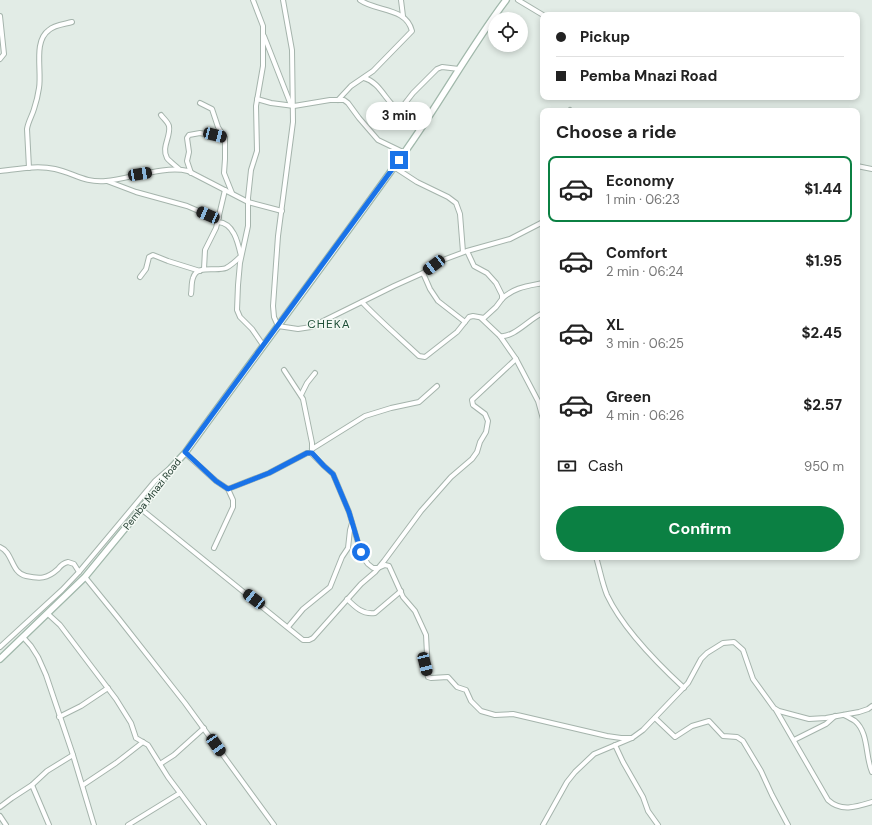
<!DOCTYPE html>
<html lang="en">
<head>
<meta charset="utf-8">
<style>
	:root { --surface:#fff; --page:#f2f2f2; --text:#222; --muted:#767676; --line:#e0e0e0; --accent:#0b8043 }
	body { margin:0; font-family:"DM Sans",sans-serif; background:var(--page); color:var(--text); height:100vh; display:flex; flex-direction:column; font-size:15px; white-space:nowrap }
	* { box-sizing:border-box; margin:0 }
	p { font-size:13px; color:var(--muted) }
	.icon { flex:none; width:22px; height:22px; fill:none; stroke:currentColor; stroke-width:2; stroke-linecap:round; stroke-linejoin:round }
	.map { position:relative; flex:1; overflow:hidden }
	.panel { position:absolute; left:540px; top:108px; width:320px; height:452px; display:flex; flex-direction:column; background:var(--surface); border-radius:8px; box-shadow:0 2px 6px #0003 }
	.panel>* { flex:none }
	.hud { position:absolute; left:540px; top:12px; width:320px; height:88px; border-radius:8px; box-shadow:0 2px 6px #0003; display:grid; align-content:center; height:88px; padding:0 16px; background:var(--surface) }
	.controls { position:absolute; left:488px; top:12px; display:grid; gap:8px }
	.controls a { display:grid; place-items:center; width:40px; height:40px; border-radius:50%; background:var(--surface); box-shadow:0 2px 6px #0003; font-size:20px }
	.end { position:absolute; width:18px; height:18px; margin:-9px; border:5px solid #1a73e8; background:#fff; box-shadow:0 0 0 2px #fff }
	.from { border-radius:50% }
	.bubble { position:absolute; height:28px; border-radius:14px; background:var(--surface); box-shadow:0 2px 6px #0003; font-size:13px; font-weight:700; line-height:28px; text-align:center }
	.car { position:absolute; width:12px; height:24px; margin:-12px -6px; border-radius:5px; box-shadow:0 0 3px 1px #0007; background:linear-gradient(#222 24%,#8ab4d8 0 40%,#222 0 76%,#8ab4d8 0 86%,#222 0) }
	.hud b { display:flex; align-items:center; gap:14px; height:38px; font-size:15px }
	.hud b+b { border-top:1px solid var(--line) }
	.hud i { width:10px; height:10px; background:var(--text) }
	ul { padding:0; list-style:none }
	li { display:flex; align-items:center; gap:12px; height:66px; margin:0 8px 6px; padding:0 8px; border:2px solid transparent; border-radius:8px }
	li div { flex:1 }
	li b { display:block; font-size:15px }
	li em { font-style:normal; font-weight:700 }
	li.selected { border-color:var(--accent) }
	li>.icon { width:36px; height:36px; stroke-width:1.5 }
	h2 { padding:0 16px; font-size:18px; line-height:48px }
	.pay { display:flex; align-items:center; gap:10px; height:44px; padding:0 16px; font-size:15px }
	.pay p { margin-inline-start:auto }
	.button { display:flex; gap:8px; margin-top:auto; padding:8px 16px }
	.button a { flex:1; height:46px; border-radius:24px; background:var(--accent); color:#fff; font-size:16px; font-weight:700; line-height:46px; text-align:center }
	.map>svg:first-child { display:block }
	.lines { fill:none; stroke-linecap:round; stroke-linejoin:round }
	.minor-casing { stroke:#a5b4ac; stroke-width:6 }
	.secondary-casing { stroke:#a1b8ab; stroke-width:8 }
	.minor { stroke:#fff; stroke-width:4 }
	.secondary { stroke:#fff; stroke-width:5.5 }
	.route { stroke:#1a73e8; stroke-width:5 }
	.labels { text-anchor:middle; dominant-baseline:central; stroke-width:3; stroke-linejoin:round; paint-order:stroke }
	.street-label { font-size:10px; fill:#223d30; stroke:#f3f9f4 }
	.quarter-label { font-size:12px; letter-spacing:1px; fill:#1f4f38; stroke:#f3f9f4 }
</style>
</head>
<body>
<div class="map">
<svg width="872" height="825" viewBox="0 0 872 825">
	<rect width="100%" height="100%" fill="#e2ece6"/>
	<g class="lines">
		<defs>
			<g id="minor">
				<path d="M253,0l10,26v40l-7,40 1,45 -6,19 -3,28v28l-8,37 -2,22 -1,25 3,7 12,12 11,16"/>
				<path d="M283,0l9,50 1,72 -15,114 -5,70 1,11 4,9 20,3 13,-2 83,-41 29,-13 11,-8 9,-5 24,-9 43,-12 33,-17"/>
				<path d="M401,0l2,16"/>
				<path d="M518,0l25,15"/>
				<path d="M0,16l4,38 -4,5"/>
				<path d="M264,36l27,69"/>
				<path d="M364,78c16,4 22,24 35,33l14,-18 24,-24 5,-2 17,2"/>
				<path d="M257,99l14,4 23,3 36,-6h14l4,3 11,15 19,22 27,13"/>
				<path d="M338,100l13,-14 22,-15 39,-40c-6,-24 -35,-19 -52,-31"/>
				<path d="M200,103l12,6 6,18 7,11v21l-1,14 8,20"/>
				<path d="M570,110l1,1"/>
				<path d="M161,115c3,4 7,7 8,11 2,11 -8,21 -2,32 3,4 8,7 12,11"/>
				<path d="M857,166l15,3"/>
				<path d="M394,167l23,15 31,15 8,6 4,11 3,38"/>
				<path d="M29,168l-2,-39c1,-7 5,-13 7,-20 2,-6 4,-14 5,-21 3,-17 -6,-47 10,-58 5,-5 16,-6 23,-8"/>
				<path d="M0,171c18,-2 37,-6 55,-2 19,4 29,14 51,12 23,-2 59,-16 82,-10l60,31 34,9"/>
				<path d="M191,173l-4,-12 2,-9 -2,-14 2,-3 11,-2 25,5"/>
				<path d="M107,181l29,11 51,14 21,9 11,3"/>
				<path d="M204,269l1,-19 11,-22 9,-38"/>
				<path d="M423,273l7,16 8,12 27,21"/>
				<path d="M140,277l6,-8 3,-12 4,-2 15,6 32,10"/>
				<path d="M191,294c1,-5 0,-11 2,-16 4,-14 23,-6 33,-10 6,-3 11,-8 15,-12 -3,-13 -7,-33 -23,-34"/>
				<path d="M502,299c12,-12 26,-13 41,-16"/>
				<path d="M362,302c18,19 38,36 57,54l6,1 32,-25 12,-15 4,-1 11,2 12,-11 6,-8v-4l-6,-12 -9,-10 -13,-7 -7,-15"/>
				<path d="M481,318l19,18c14,2 30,-18 43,-23"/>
				<path d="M516,359l22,42 5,18"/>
				<path d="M284,370l19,29 9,44v6"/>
				<path d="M301,395l6,-12 8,-10"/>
				<path d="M312,449l53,-33 26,-8 28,-6 18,-16"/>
				<path d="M185,453l31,28 12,8 41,-16 38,-20h4l13,13 9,8 16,38 13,44 6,8 5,4h5l7,-3 4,1 14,31 12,14 11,24 1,19 -2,9 3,14 3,1 17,-1 9,10 9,3 5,11 10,10 14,4 18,-1 94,22 14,2h11"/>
				<path d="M141,509l162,131h6l4,-2 48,-54 14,-12 9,-11 37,-50 30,-34 21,-18 5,-7 3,-10 6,-10 2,-11 -3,-7 -12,-9 -1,-5 44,-41 -16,-23"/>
				<path d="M0,547c13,5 11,26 26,29 14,3 21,3 32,-7 3,-4 5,-6 10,-7l6,2 5,8"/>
				<path d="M214,548l19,-41v-7l-5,-11"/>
				<path d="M596,557c4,13 6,26 11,38 15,32 51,69 77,93"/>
				<path d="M85,577l34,42 66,84 89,122"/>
				<path d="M347,599c8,8 16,16 28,14l26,-22"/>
				<path d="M48,614l12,11 56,74 15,24 5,15 12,7 20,32 36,48"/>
				<path d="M288,627l15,-18 27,-22 12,-30 6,-9 2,-18 2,-7"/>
				<path d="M23,637l8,9 7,11 8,18 27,80 21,70"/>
				<path d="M0,647l62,-57 17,-18 76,-91 15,-13"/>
				<path d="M776,710l52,90c13,12 28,7 44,2"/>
				<path d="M844,715c4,2 8,4 11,6 14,12 10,35 17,51"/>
				<path d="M59,717l22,-11 27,-18"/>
				<path d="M655,718l20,19 17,-11 17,-5 14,15 14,1 6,4 18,30 11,24 16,30"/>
				<path d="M794,740l32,-16 9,-8"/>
				<path d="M615,745l8,17 20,35 5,14 10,14"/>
				<path d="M160,764l14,-9 30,-27"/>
				<path d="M32,785l17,40"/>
				<path d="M83,785l33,-22 27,-21"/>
				<path d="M0,807l12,-9 20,-13 15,-14 26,-16"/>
				<path d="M0,816l6,9"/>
				<path d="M128,825l52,-32"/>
				<path d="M543,825l24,-43 8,-10 19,-18 38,-16 11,-8 45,-47 13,-24 6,-6 16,-10 11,-1 9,8 10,29 21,29 5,3 30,8 17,-1 33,-6 9,-3 4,-3"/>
			</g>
			<path id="secondary" d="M0,659l85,-82 56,-68 31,-42 13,-14c73,-101 147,-199 219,-300 36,-50 65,-104 102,-153"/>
		</defs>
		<use href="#minor" class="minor-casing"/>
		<use href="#secondary" class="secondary-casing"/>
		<use href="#minor" class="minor"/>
		<use href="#secondary" class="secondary"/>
	</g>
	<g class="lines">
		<path class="route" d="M361,552l-12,-40 -16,-38 -9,-8 -12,-13h-5l-38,20 -41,16 -12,-8 -31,-29 214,-292"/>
	</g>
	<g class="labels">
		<g class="street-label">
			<text transform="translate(152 494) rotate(-52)">Pemba Mnazi Road</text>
		</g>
		<g class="quarter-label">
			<text x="329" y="324">CHEKA</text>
		</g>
	</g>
</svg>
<div class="controls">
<a><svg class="icon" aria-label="locate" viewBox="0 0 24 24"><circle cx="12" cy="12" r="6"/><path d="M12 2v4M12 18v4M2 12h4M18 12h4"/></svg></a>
</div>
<i class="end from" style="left:361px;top:552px"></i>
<i class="end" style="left:399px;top:160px"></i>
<div class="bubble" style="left:366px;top:102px;width:66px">3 min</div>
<i class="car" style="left:215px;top:135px;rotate:104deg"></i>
<i class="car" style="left:140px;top:174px;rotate:81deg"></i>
<i class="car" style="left:208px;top:215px;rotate:293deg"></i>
<i class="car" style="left:434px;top:265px;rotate:233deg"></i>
<i class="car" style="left:254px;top:599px;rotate:308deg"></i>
<i class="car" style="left:425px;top:664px;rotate:166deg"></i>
<i class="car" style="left:216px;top:745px;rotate:145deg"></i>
<div class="hud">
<b><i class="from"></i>Pickup</b>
<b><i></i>Pemba Mnazi Road</b>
</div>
<section class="panel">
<h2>Choose a ride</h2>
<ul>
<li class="selected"><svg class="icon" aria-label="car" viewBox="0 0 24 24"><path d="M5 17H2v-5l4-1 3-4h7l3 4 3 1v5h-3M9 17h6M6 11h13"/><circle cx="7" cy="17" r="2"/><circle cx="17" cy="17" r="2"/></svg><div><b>Economy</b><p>1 min · 06:23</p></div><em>$1.44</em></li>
<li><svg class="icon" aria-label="car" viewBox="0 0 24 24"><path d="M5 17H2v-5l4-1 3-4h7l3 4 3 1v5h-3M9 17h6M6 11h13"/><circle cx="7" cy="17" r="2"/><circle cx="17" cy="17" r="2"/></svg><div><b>Comfort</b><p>2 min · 06:24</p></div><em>$1.95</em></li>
<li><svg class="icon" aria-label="car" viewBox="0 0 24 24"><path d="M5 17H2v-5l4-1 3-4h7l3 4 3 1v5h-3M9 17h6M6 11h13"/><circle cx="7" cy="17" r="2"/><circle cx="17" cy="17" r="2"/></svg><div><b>XL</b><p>3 min · 06:25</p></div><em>$2.45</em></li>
<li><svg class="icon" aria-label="car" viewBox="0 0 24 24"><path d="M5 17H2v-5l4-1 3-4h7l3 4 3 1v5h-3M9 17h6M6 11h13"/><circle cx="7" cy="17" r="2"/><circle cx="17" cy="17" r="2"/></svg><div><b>Green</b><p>4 min · 06:26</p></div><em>$2.57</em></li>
</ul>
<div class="pay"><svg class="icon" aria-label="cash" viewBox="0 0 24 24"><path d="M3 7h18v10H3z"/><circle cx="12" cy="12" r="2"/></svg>Cash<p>950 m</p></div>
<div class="button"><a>Confirm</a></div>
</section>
</div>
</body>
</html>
